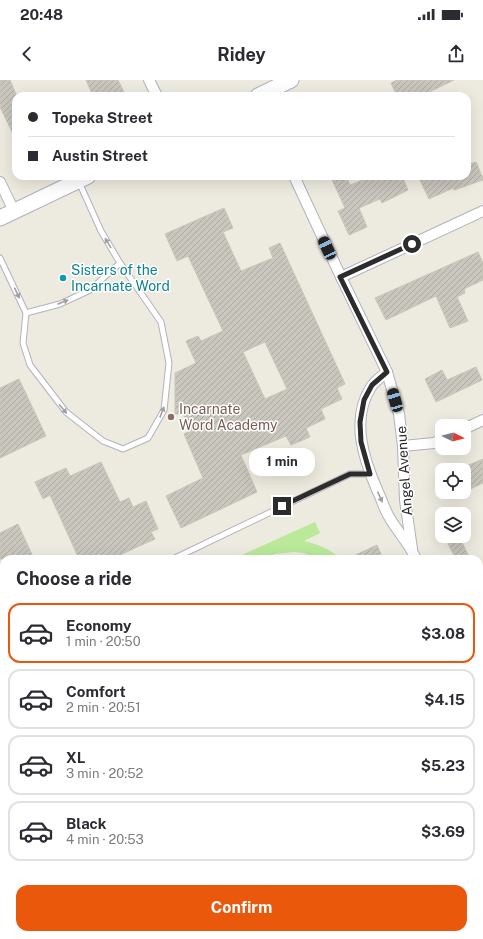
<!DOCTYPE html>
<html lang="en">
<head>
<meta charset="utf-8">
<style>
	:root { --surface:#fff; --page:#f2f2f3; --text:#2b2b33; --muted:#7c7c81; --line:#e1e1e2; --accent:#ea580c }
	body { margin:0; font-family:"Public Sans",sans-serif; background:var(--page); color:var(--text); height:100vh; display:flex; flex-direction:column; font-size:15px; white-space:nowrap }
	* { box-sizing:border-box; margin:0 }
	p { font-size:13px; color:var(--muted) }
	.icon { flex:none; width:22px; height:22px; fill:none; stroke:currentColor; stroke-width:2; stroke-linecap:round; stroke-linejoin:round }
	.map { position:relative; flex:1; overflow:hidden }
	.drawer { position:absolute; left:0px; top:475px; width:483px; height:384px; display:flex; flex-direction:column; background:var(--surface); border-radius:12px 12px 0 0; box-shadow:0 4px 16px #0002 }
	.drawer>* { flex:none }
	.hud { position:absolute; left:12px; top:12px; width:459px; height:88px; border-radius:12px; box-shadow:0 4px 16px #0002; display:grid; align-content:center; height:88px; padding:0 16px; background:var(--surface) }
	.needle { width:26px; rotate:96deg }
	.controls { position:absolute; left:435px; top:339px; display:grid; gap:8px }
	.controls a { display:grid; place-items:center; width:36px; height:36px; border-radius:8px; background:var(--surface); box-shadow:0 4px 16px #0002; font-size:20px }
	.end { position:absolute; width:18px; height:18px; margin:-9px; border:5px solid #2c2c2c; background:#fff; box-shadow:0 0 0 2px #fff }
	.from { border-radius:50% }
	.bubble { position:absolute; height:28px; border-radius:12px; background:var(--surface); box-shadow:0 4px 16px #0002; font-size:13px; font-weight:700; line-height:28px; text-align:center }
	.car { position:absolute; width:12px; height:24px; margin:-12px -6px; border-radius:5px; box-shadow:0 0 3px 1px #0007; background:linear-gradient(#222 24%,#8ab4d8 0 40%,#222 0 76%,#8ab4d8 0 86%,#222 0) }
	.hud b { display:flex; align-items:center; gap:14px; height:38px; font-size:15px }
	.hud b+b { border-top:1px solid var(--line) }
	.hud i { width:10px; height:10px; background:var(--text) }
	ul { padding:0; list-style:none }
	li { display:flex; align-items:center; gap:12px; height:60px; margin:0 8px 6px; padding:0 8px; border:2px solid var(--line); border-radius:12px }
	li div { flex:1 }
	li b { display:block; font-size:15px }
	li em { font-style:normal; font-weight:700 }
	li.on { border-color:var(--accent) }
	li>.icon { width:36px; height:36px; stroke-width:1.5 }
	h2 { padding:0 16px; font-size:18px; line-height:48px }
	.cta { display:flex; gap:8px; margin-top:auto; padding:8px 16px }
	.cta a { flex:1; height:46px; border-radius:12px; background:var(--accent); color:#fff; font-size:16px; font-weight:700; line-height:46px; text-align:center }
	.status { display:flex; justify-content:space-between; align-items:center; height:28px; padding:0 20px; background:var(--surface); direction:ltr }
	.status svg { height:11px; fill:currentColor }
	header { display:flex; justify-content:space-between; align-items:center; height:52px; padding:0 16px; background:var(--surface); font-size:18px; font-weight:700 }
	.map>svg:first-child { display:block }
	.pitch { fill:#b9e999 }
	.building { fill:url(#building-hatch); stroke:#c9c6b8; fill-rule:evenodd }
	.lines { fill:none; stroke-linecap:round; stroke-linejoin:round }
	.service-casing { stroke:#b2b2bf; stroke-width:7 }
	.minor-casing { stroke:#b2b2bf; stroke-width:12 }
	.secondary-casing { stroke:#b2b2bf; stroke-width:17 }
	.service { stroke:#fff; stroke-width:5 }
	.minor { stroke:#fff; stroke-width:10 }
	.secondary { stroke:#fff; stroke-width:15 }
	.oneway { fill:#a0a0a0 }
	.route { stroke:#2c2c2c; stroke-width:5 }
	.culture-dot { fill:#0f9aa8; stroke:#fff; stroke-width:1.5 }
	.education-dot { fill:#8d6e63; stroke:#fff; stroke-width:1.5 }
	.labels { text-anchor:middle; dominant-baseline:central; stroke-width:3; stroke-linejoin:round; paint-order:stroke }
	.culture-label { font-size:14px; fill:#0d838f; stroke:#fff; text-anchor:start }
	.education-label { font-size:14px; fill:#785e54; stroke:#fff; text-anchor:start }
	.street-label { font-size:14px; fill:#2c2c2c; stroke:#fff }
</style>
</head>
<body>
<div class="status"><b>20:48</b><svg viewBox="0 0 49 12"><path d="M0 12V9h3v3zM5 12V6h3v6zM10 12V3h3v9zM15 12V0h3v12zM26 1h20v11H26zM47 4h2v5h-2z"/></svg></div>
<header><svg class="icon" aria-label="back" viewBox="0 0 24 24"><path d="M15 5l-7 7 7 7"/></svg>Ridey<svg class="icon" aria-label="share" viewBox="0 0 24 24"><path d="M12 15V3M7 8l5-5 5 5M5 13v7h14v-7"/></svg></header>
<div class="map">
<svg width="483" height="859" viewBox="0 0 483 859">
	<defs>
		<pattern id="building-hatch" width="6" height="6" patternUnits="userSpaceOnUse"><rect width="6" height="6" fill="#c9c6be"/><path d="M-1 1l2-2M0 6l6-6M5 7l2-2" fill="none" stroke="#adaaa3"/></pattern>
	</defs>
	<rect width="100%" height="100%" fill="#edeadf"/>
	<path class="pitch" d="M315,442l5,11 -16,8c14,3 26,8 37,18h-21l-17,-6 -9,-1 -19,2 -12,5h-30z"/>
	<g class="building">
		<path d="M0,0h10l6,14v46l-16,-33z"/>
		<path d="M86,0h32l8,16h-33z"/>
		<path d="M397,0h57l-33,16h-24l-6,-13z"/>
		<path d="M476,82l6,14h1v4l-29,10 -1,-2 -24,11 -11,-23h49v-11z"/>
		<path d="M340,96h6l4,9 23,-9h29l6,14 -26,13 -2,-4 -21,9 8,19 -18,8 -11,-24 7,-3 -13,-28z"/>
		<path d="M224,128l9,20 -10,4 18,39 32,-13 -4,-10 11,-5 65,141 -8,4 5,11 -21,10 4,10 -19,9 4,9 -19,8 -5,-9 -45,19 16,37 -76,36 -15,-32 37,-18 -19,-44 7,-4 -8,-16h-8v-41l21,-10 -10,-22 12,-5 3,5 22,-10 -35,-75 -11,5 -12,-27zM265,262l22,47 -22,10 -22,-47z"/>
		<path d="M478,172l5,11v17l-19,9 1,4 -8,4 11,24 -18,7 -14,-32 -50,24 -11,-22z"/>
		<path d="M476,287l6,13 -46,22 -11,-23 17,-9 5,10z"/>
		<path d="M19,299l27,57 -46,22v-70z"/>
		<path d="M483,379v24l-19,9v-25z"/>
		<path d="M101,382l19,40 9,-4 4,9 13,-6 12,28 -7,3 4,7 -44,20h-32l-29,-64 -7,4 -8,-17 31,-14 4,8z"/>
		<path d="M18,444l16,35h-34v-26z"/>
		<path d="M460,458l10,21h-14l-8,-15z"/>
		<path d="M377,465l6,14h-36z"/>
	</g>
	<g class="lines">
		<defs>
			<g id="service">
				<path d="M0,178l26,55 -3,30 7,22 36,47 37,29 20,8 25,-11 16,-28 5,-47 -8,-41 -41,-59 -19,-32 -22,-49"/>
				<path d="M26,233l34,-9 30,-14 30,-27"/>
				<path d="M173,479l177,-85h20"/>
				<path d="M0,563l4,-2"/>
			</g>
			<g id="minor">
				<path d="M149,0l8,16"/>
				<path d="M294,96l47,101 46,95 12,42 4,32 2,54 7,49"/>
				<path d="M0,102l14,29"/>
				<path d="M341,197l142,-66"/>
				<path d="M387,292c-5,4 -12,9 -16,15 -21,33 -7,73 7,105 4,8 6,16 10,23 8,15 21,28 28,44"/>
				<path d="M464,349l19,-9"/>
				<path d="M403,366l31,-3 8,-4"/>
				<path d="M479,550l4,-2"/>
				<path d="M479,621l4,9"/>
				<path d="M0,663l4,9"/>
				<path d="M0,766l4,-1"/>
				<path d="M172,855l2,4"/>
				<path d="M371,855l2,4"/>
			</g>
			<g id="secondary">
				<path d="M258,16l33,-16"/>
				<path d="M0,138l88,-42"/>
			</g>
		</defs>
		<use href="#service" class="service-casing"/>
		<use href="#minor" class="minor-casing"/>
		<use href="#secondary" class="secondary-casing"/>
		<use href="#service" class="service"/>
		<use href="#minor" class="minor"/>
		<use href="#secondary" class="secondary"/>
	</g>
	<defs><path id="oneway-solid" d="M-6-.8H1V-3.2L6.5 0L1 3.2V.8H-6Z"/></defs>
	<g class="oneway">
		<use href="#oneway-solid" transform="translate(108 163) rotate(-121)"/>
		<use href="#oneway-solid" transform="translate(17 213) rotate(65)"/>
		<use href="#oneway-solid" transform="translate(63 222) rotate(-23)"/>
		<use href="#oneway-solid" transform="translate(63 329) rotate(50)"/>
		<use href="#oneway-solid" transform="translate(162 332) rotate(-69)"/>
		<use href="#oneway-solid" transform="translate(380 417) rotate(66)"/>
	</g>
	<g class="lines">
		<path class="route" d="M282,426l68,-32h20l-9,-32 -1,-20 4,-22 8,-15 15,-13 -47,-95 72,-33"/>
	</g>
	<circle class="culture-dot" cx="63" cy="198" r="4"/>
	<circle class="education-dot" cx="171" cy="337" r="4"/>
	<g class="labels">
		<g class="culture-label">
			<text x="71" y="190">Sisters of the<tspan x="71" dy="16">Incarnate Word</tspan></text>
		</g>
		<g class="education-label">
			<text x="179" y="329">Incarnate<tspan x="179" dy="16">Word Academy</tspan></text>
		</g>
		<g class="street-label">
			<text transform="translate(404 391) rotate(-94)">Angel Avenue</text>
		</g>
	</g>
</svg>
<div class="controls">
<a><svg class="needle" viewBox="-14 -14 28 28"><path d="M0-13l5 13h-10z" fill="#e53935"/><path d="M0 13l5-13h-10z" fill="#7c7c81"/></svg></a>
<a><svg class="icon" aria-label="locate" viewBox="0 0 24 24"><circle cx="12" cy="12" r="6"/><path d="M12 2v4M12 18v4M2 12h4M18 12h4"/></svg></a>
<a><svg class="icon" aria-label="layers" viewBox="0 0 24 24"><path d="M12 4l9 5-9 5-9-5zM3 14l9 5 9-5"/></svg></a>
</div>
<i class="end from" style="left:412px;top:164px"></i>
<i class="end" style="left:282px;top:426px"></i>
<div class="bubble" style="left:249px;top:368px;width:66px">1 min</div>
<i class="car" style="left:327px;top:168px;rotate:335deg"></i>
<i class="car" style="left:395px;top:320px;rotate:344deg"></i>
<div class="hud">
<b><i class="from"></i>Topeka Street</b>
<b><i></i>Austin Street</b>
</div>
<section class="drawer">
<h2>Choose a ride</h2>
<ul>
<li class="on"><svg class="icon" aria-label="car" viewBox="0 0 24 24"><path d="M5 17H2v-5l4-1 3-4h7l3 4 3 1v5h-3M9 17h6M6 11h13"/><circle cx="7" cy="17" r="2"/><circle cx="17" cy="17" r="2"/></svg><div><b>Economy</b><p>1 min · 20:50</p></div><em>$3.08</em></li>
<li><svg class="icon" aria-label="car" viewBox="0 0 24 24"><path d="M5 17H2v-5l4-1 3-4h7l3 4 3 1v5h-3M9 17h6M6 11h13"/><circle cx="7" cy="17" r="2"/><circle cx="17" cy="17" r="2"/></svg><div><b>Comfort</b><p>2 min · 20:51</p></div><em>$4.15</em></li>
<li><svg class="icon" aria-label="car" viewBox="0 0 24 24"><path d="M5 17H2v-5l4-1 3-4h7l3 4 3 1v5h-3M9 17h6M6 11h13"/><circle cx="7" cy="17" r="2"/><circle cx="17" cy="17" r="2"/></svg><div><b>XL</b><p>3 min · 20:52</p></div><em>$5.23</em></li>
<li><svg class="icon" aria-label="car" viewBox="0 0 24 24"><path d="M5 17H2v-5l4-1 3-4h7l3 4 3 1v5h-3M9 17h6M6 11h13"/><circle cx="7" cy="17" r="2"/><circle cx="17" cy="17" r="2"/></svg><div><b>Black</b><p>4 min · 20:53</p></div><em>$3.69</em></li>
</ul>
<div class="cta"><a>Confirm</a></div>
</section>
</div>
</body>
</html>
